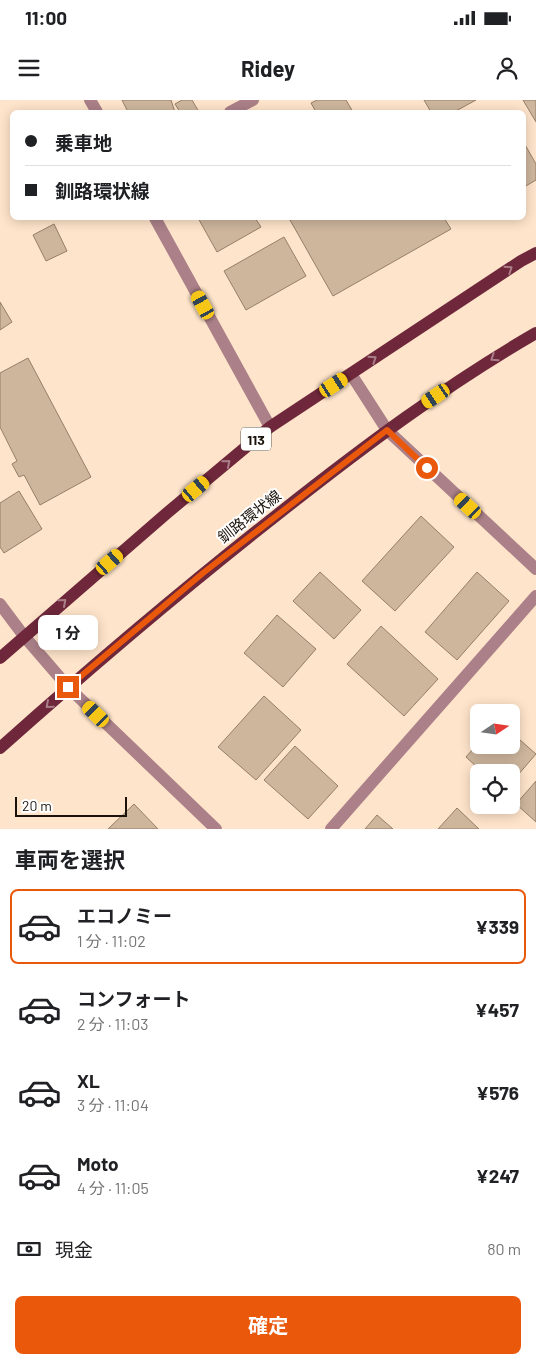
<!DOCTYPE html>
<html lang="ja">
<head>
<meta charset="utf-8">
<style>
	:root { --surface:#fff; --page:#f2f2f2; --text:#202124; --muted:#757577; --line:#e0e0e0; --accent:#ea580c }
	body { margin:0; font-family:Barlow,"Noto Sans JP",sans-serif; background:var(--page); color:var(--text); height:100vh; display:flex; flex-direction:column; font-size:19px; white-space:nowrap }
	* { box-sizing:border-box; margin:0 }
	p { font-size:16px; color:var(--muted) }
	.icon { flex:none; width:28px; height:28px; fill:none; stroke:currentColor; stroke-width:2; stroke-linecap:round; stroke-linejoin:round }
	.map { position:relative; height:729px; overflow:hidden }
	.drawer { display:flex; flex-direction:column; background:var(--surface); flex:1 }
	.drawer>* { flex:none }
	.top-card { position:absolute; left:10px; top:10px; width:516px; height:110px; border-radius:8px; box-shadow:0 2px 12px #0003; display:grid; align-content:center; height:110px; padding:0 15px; background:var(--surface) }
	.needle { width:32px; rotate:77deg }
	.controls { position:absolute; left:470px; top:604px; display:grid; gap:10px }
	.controls a { display:grid; place-items:center; width:50px; height:50px; border-radius:8px; background:var(--surface); box-shadow:0 2px 12px #0003; font-size:25px }
	.scale { position:absolute; left:15px; bottom:12px; width:112px; box-sizing:border-box; padding-left:5px; border:2px solid #1b130a; border-top:0; font-size:14px; line-height:18px; white-space:nowrap; color:#1b130a; -webkit-text-stroke:4px #fff; paint-order:stroke }
	.end { position:absolute; width:22px; height:22px; margin:-11px; border:6px solid #ea580c; background:#fff; box-shadow:0 0 0 2px #fff }
	.from { border-radius:50% }
	.bubble { position:absolute; height:35px; border-radius:8px; background:var(--surface); box-shadow:0 2px 12px #0003; font-size:16px; font-weight:700; line-height:35px; text-align:center }
	.car { position:absolute; width:15px; height:30px; margin:-15px -8px; border-radius:6px; box-shadow:0 0 4px 1px #0007; background:linear-gradient(#f5c518 24%,#345 0 40%,#f5c518 0 76%,#345 0 86%,#f5c518 0) }
	.top-card b { display:flex; align-items:center; gap:18px; height:48px; font-size:19px }
	.top-card b+b { border-top:1px solid var(--line) }
	.top-card i { width:12px; height:12px; background:var(--text) }
	ul { padding:0; list-style:none }
	li { display:flex; align-items:center; gap:15px; height:75px; margin:0 10px 8px; padding:0 5px; border:2px solid transparent; border-radius:8px }
	li div { flex:1 }
	li b { display:block; font-size:19px }
	li em { font-style:normal; font-weight:700 }
	li.active { border-color:var(--accent) }
	li>.icon { width:45px; height:45px; stroke-width:1.5 }
	h2 { padding:0 15px; font-size:22px; line-height:60px }
	.pay { display:flex; align-items:center; gap:12px; height:55px; padding:0 15px; font-size:19px }
	.pay p { margin-inline-start:auto }
	.button { display:flex; gap:10px; margin-top:auto; padding:10px 15px }
	.button a { flex:1; height:58px; border-radius:8px; background:var(--accent); color:#fff; font-size:20px; font-weight:700; line-height:58px; text-align:center }
	.status { display:flex; justify-content:space-between; align-items:center; height:35px; padding:0 25px; background:var(--surface); direction:ltr }
	.status svg { height:14px; fill:currentColor }
	header { display:flex; justify-content:space-between; align-items:center; height:65px; padding:0 15px; background:var(--surface); font-size:22px; font-weight:700 }
	.map>svg:first-child { display:block }
	.building { fill:#ceb69d; stroke:#967f67 }
	.lines { fill:none; stroke-linecap:round; stroke-linejoin:round }
	.street { stroke:#ab8088; stroke-width:12 }
	.primary { stroke:#6f283b; stroke-width:12 }
	.oneway { stroke:#a97e89 }
	.route { stroke:#ea580c; stroke-width:6 }
	.labels { text-anchor:middle; dominant-baseline:central; stroke-width:4; stroke-linejoin:round; paint-order:stroke }
	.shield { fill:#fff; stroke:#5f5a54; stroke-width:1 }
	.shield-label { font-size:14px; font-weight:bold; fill:#1b130a }
	.street-label { font-size:15px; fill:#1b130a; stroke:#fff }
</style>
</head>
<body>
<div class="status"><b>11:00</b><svg viewBox="0 0 49 12"><path d="M0 12V9h3v3zM5 12V6h3v6zM10 12V3h3v9zM15 12V0h3v12zM26 1h20v11H26zM47 4h2v5h-2z"/></svg></div>
<header><svg class="icon" aria-label="menu" viewBox="0 0 24 24"><path d="M4 6h16M4 12h16M4 18h16"/></svg>Ridey<svg class="icon" aria-label="person" viewBox="0 0 24 24"><circle cx="12" cy="8" r="4"/><path d="M4 21q1-7 8-7t8 7"/></svg></header>
<div class="map">
<svg width="536" height="729" viewBox="0 0 536 729">
	<rect width="100%" height="100%" fill="#fee4ca"/>
	<g class="building">
		<path d="M122,0h49l4,12h-47z"/>
		<path d="M182,0h10l7,12h-19l-5,-8z"/>
		<path d="M317,0h29l7,12h-37l-5,-9z"/>
		<path d="M424,0h52l-22,12h-23z"/>
		<path d="M523,0h13v22z"/>
		<path d="M524,43l12,21v16l-12,7z"/>
		<path d="M198,118h57l6,9 -44,25z"/>
		<path d="M295,118h149l7,11 -118,67 -43,-76z"/>
		<path d="M54,124l13,27 -21,10 -13,-26z"/>
		<path d="M284,137l22,39 -60,34 -22,-39z"/>
		<path d="M0,202l12,20 -12,8z"/>
		<path d="M28,258l63,119 -51,28 -16,-30 -5,2 -7,-13 5,-3 -17,-34v-54z"/>
		<path d="M19,391l23,38 -38,24 -4,-6v-44z"/>
		<path d="M421,416l33,31 -59,64 -33,-30z"/>
		<path d="M320,472l41,38 -27,29 -41,-38z"/>
		<path d="M477,472l32,29 -52,59 -32,-28z"/>
		<path d="M277,515l39,34 -33,38 -39,-34z"/>
		<path d="M381,526l57,53 -34,37 -57,-52z"/>
		<path d="M264,596l37,34 -45,50 -38,-33z"/>
		<path d="M511,632l25,22 -25,29v-11h-32v11l-7,-6 7,-8 -13,-12 13,-15v3h32z"/>
		<path d="M295,646l43,40 -30,33 -44,-39z"/>
		<path d="M536,681v41l-20,-18z"/>
		<path d="M134,704l24,25h-50z"/>
		<path d="M457,708l22,21h-41z"/>
		<path d="M377,715l16,14h-28z"/>
	</g>
	<g class="lines">
		<g class="street">
			<path d="M90,0l7,12"/>
			<path d="M230,12l23,-12"/>
			<path d="M155,118l115,209"/>
			<path d="M351,274l36,56 149,139"/>
			<path d="M0,504l24,32 44,51 148,142"/>
			<path d="M331,729l205,-233"/>
		</g>
		<g class="primary">
			<path d="M0,558l167,-145 103,-86 251,-166 15,-8"/>
			<path d="M0,648c92,-82 185,-161 282,-237 81,-64 164,-126 254,-178"/>
		</g>
	</g>
	<defs><path id="oneway-chevron" d="M-2-3.5L2.5 0L-2 3.5" fill="none" stroke-width="1.6" stroke-linecap="round" stroke-linejoin="round" transform="scale(1.25)"/></defs>
	<g class="oneway">
		<use href="#oneway-chevron" transform="translate(509 169) rotate(-34)"/>
		<use href="#oneway-chevron" transform="translate(494 258) rotate(146)"/>
		<use href="#oneway-chevron" transform="translate(373 259) rotate(-34)"/>
		<use href="#oneway-chevron" transform="translate(227 363) rotate(-40)"/>
		<use href="#oneway-chevron" transform="translate(63 502) rotate(-41)"/>
		<use href="#oneway-chevron" transform="translate(49 605) rotate(139)"/>
	</g>
	<g class="lines">
		<path class="route" d="M68,587l135,-114 184,-143 40,38"/>
	</g>
	<g class="labels">
		<rect class="shield" x="241" y="327.5" width="30" height="23" rx="4"/>
		<g class="shield-label">
			<text x="256" y="339">113</text>
		</g>
		<g class="street-label">
			<text transform="translate(249 416) rotate(-38)">釧路環状線</text>
		</g>
	</g>
</svg>
<div class="controls">
<a><svg class="needle" viewBox="-14 -14 28 28"><path d="M0-13l5 13h-10z" fill="#e53935"/><path d="M0 13l5-13h-10z" fill="#757577"/></svg></a>
<a><svg class="icon" aria-label="locate" viewBox="0 0 24 24"><circle cx="12" cy="12" r="6"/><path d="M12 2v4M12 18v4M2 12h4M18 12h4"/></svg></a>
</div>
<div class="scale">20 m</div>
<i class="end from" style="left:427px;top:368px"></i>
<i class="end" style="left:68px;top:587px"></i>
<div class="bubble" style="left:38px;top:515px;width:60px">1 分</div>
<i class="car" style="left:203px;top:205px;rotate:331deg"></i>
<i class="car" style="left:334px;top:285px;rotate:57deg"></i>
<i class="car" style="left:436px;top:296px;rotate:236deg"></i>
<i class="car" style="left:196px;top:389px;rotate:50deg"></i>
<i class="car" style="left:468px;top:406px;rotate:313deg"></i>
<i class="car" style="left:110px;top:462px;rotate:49deg"></i>
<i class="car" style="left:96px;top:614px;rotate:314deg"></i>
<div class="top-card">
<b><i class="from"></i>乗車地</b>
<b><i></i>釧路環状線</b>
</div>
</div>
<section class="drawer">
<h2>車両を選択</h2>
<ul>
<li class="active"><svg class="icon" aria-label="car" viewBox="0 0 24 24"><path d="M5 17H2v-5l4-1 3-4h7l3 4 3 1v5h-3M9 17h6M6 11h13"/><circle cx="7" cy="17" r="2"/><circle cx="17" cy="17" r="2"/></svg><div><b>エコノミー</b><p>1 分 · 11:02</p></div><em>¥339</em></li>
<li><svg class="icon" aria-label="car" viewBox="0 0 24 24"><path d="M5 17H2v-5l4-1 3-4h7l3 4 3 1v5h-3M9 17h6M6 11h13"/><circle cx="7" cy="17" r="2"/><circle cx="17" cy="17" r="2"/></svg><div><b>コンフォート</b><p>2 分 · 11:03</p></div><em>¥457</em></li>
<li><svg class="icon" aria-label="car" viewBox="0 0 24 24"><path d="M5 17H2v-5l4-1 3-4h7l3 4 3 1v5h-3M9 17h6M6 11h13"/><circle cx="7" cy="17" r="2"/><circle cx="17" cy="17" r="2"/></svg><div><b>XL</b><p>3 分 · 11:04</p></div><em>¥576</em></li>
<li><svg class="icon" aria-label="car" viewBox="0 0 24 24"><path d="M5 17H2v-5l4-1 3-4h7l3 4 3 1v5h-3M9 17h6M6 11h13"/><circle cx="7" cy="17" r="2"/><circle cx="17" cy="17" r="2"/></svg><div><b>Moto</b><p>4 分 · 11:05</p></div><em>¥247</em></li>
</ul>
<div class="pay"><svg class="icon" aria-label="cash" viewBox="0 0 24 24"><path d="M3 7h18v10H3z"/><circle cx="12" cy="12" r="2"/></svg>現金<p>80 m</p></div>
<div class="button"><a>確定</a></div>
</section>
</body>
</html>
